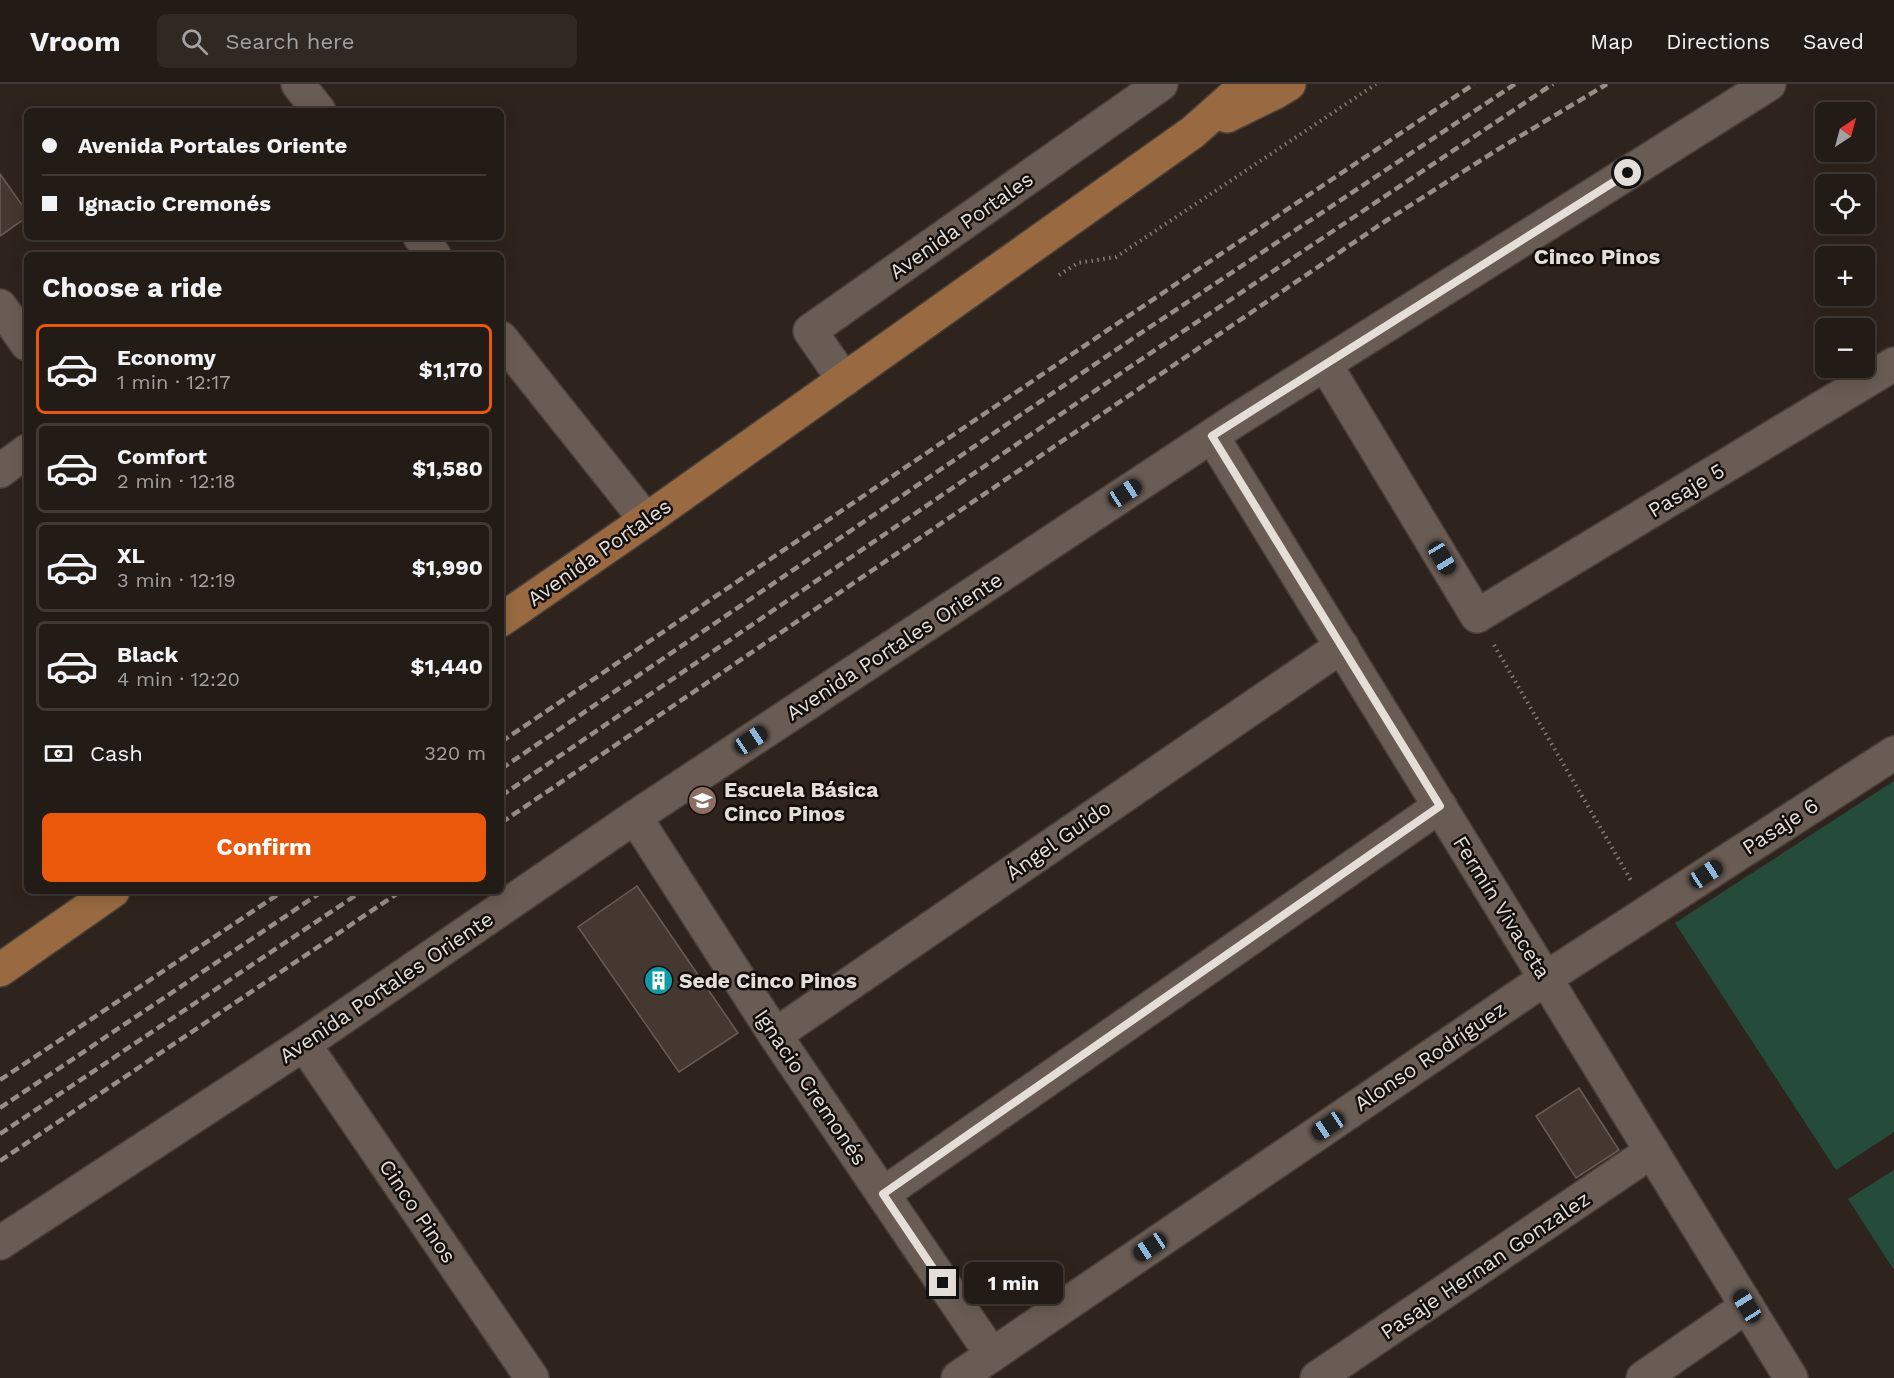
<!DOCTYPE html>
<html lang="en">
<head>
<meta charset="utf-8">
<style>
	:root { --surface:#231b16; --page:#2f2823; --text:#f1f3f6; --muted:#a3a1a1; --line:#403935; --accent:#ea580c }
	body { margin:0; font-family:"Work Sans",sans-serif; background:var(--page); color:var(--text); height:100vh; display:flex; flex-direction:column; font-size:22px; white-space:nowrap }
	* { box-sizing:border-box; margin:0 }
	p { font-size:20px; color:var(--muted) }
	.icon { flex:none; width:33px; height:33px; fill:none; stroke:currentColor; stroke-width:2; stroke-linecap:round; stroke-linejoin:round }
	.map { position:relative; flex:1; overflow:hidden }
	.panel { position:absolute; left:24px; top:168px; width:480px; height:642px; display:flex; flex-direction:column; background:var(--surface); border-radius:9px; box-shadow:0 3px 15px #0003,0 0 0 2px var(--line) }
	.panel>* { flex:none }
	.top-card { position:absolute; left:24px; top:24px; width:480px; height:132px; border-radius:9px; box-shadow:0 3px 15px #0003,0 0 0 2px var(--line); display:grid; align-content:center; height:132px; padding:0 18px; background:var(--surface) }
	.needle { width:39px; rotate:36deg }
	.controls { position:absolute; left:1815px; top:18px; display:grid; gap:12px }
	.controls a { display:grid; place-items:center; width:60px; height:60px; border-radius:9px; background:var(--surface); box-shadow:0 3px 15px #0003,0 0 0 2px var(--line); font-size:30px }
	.end { position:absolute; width:27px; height:27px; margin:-14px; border:8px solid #e4ddd8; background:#111; box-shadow:0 0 0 3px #111 }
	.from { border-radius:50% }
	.bubble { position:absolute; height:42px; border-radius:9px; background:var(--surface); box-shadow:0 3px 15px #0003,0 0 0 2px var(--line); font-size:20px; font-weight:700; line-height:42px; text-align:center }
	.car { position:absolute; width:18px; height:36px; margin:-18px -9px; border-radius:8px; box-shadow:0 0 4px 2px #0007; background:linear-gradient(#222 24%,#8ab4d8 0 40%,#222 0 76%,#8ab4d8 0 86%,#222 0) }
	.top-card b { display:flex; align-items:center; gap:21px; height:57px; font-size:22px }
	.top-card b+b { border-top:2px solid var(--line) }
	.top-card i { width:15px; height:15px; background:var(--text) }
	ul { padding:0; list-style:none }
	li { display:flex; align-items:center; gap:18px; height:90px; margin:0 12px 9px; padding:0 6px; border:3px solid var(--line); border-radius:9px }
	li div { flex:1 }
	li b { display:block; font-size:22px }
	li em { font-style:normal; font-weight:700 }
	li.on { border-color:var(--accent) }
	li>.icon { width:54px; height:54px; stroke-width:1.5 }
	h2 { padding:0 18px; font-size:27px; line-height:72px }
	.pay { display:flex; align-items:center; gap:15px; height:66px; padding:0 18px; font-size:22px }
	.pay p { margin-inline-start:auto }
	.button { display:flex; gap:12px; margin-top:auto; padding:12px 18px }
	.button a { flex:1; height:69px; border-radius:9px; background:var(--accent); color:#fff; font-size:24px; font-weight:700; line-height:69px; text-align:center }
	header { display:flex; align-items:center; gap:36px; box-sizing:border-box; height:84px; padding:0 30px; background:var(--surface); border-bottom:2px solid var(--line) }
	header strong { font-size:28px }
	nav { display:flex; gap:33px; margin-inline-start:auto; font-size:21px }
	.search { width:420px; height:54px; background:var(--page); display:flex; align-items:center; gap:15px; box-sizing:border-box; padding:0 21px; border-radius:9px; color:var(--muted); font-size:22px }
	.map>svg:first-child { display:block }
	.green { fill:#254c3a }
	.building { fill:#443831; stroke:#695c54; stroke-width:1.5 }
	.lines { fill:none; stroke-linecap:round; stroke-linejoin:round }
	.minor-casing { stroke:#483f39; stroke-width:36 }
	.major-casing { stroke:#483f39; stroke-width:36 }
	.path { stroke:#867c76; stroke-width:4; stroke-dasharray:1.5 4.5; stroke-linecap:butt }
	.minor { stroke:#695c54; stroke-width:33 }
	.major { stroke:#996a41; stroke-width:33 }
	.rail { stroke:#978e88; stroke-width:4.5; stroke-dasharray:9 4.5; stroke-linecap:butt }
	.route { stroke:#e4ddd8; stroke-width:8 }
	.labels { text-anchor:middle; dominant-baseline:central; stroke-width:5; stroke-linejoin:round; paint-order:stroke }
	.street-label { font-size:21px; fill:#e4ddd8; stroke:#130e0b }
	.poi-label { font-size:21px; font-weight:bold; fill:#e4ddd8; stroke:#130e0b; text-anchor:start }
	.neighbourhood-label { font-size:22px; font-weight:bold; fill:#e4ddd8; stroke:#130e0b }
</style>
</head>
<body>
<header>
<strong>Vroom</strong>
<div class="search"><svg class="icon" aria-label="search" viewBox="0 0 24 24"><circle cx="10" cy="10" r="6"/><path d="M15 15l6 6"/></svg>Search here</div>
<nav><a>Map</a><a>Directions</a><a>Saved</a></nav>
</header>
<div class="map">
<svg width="1894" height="1294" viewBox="0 0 1894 1294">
	<rect width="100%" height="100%" fill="#2f241d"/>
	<g class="green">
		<path d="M1894,697v351l-58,38 -161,-247z"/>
		<path d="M1894,1086v100l-46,-71z"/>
	</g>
	<g class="building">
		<path d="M0,90l27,38v5l-27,19z"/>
		<path d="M637,802l101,147 -59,39 -101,-145z"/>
		<path d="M1579,1004l40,62 -43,28 -40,-62z"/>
	</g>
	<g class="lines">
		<defs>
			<g id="minor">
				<path d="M298,0l21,27"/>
				<path d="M420,153l14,18"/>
				<path d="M0,222l27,38"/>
				<path d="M501,254l145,182"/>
				<path d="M1325,280l152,252 417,-252"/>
				<path d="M844,296l-34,-49 351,-247"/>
				<path d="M1212,352l579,942"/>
				<path d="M0,387l27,-20"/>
				<path d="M635,733l140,218 217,320"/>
				<path d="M775,951l567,-389"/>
				<path d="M304,960l228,334"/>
				<path d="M883,1110l557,-388"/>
				<path d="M0,1159l304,-199 331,-227 601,-397 533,-336"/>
				<path d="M958,1294l588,-400 348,-225"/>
				<path d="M1317,1294l335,-227"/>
				<path d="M1643,1294l104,-72"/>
			</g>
			<g id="major">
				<path d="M1227,32l47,-23 15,-9"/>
				<path d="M501,536l145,-100 547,-388 54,-48"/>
				<path d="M0,886l113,-79"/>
			</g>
		</defs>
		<use href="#minor" class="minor-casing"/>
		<use href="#major" class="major-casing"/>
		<g class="path">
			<path d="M1059,191l19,-12 38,-6 260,-173"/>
			<path d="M1494,561l138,237"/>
		</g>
		<use href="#minor" class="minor"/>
		<use href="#major" class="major"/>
		<g class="rail">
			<path d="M501,658l620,-421 353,-237"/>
			<path d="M501,685l631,-430 383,-255"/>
			<path d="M501,712l645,-440 407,-272"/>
			<path d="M501,739l883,-601 113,-72 110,-66"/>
			<path d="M0,996l283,-189"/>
			<path d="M0,1024l323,-217"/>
			<path d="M0,1050l362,-243"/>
			<path d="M0,1077l401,-270"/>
		</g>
	</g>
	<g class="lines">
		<path class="route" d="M943,1199l-60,-89 557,-388 -228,-370 416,-263"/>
	</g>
	<defs>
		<symbol id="school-disc" viewBox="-11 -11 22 22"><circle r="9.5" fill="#8d6e63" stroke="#130e0b"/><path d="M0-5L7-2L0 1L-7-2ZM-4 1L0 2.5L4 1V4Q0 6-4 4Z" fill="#fff"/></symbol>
		<symbol id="building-disc" viewBox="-11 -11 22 22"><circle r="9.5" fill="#0f9aa8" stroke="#130e0b"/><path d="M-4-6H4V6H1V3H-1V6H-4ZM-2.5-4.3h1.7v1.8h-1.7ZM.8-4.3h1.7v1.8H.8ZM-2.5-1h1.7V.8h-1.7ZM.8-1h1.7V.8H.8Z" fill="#fff"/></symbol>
	</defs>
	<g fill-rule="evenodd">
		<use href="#school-disc" x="686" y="700" width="33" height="33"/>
		<use href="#building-disc" x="642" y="880" width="33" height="33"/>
	</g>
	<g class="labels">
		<g class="street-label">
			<text transform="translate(961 141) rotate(-35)">Avenida Portales</text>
			<text transform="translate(1686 406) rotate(-31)">Pasaje 5</text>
			<text transform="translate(599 468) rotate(-35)">Avenida Portales</text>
			<text transform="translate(894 562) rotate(-33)">Avenida Portales Oriente</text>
			<text transform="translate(1780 742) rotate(-33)">Pasaje 6</text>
			<text transform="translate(1058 756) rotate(-35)">Ángel Guido</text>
			<text transform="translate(1502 823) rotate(58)">Fermín Vivaceta</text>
			<text transform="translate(386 903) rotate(-34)">Avenida Portales Oriente</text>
			<text transform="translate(1430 972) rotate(-34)">Alonso Rodríguez</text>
			<text transform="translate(811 1003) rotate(56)">Ignacio Cremonés</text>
			<text transform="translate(418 1127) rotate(56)">Cinco Pinos</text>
			<text transform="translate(1485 1181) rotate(-34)">Pasaje Hernan Gonzalez</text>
		</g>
		<g class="poi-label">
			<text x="724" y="705">Escuela Básica<tspan x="724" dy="24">Cinco Pinos</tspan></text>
			<text x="679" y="896">Sede Cinco Pinos</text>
		</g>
		<g class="neighbourhood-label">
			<text x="1597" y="172">Cinco Pinos</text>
		</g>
	</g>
</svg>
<div class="controls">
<a><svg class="needle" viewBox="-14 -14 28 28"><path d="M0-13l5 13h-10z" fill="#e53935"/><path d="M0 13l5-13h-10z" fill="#a3a1a1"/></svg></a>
<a><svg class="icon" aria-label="locate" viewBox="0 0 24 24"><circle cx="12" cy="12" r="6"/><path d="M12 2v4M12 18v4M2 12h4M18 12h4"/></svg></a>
<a>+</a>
<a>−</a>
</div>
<i class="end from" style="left:1628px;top:89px"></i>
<i class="end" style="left:943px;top:1199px"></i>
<div class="bubble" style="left:964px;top:1178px;width:99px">1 min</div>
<i class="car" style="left:1125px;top:409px;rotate:57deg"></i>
<i class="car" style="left:1442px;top:474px;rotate:149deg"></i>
<i class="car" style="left:751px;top:656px;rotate:56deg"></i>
<i class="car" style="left:1706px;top:790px;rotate:57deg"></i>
<i class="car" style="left:1328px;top:1042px;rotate:236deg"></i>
<i class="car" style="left:1150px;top:1163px;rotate:236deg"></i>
<i class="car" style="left:1747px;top:1222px;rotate:328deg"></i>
<div class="top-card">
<b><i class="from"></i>Avenida Portales Oriente</b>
<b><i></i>Ignacio Cremonés</b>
</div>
<section class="panel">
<h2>Choose a ride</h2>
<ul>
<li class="on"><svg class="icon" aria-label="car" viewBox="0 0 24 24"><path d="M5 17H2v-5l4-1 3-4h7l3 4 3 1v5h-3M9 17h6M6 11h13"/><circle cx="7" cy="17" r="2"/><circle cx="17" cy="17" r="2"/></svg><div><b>Economy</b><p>1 min · 12:17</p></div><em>$1,170</em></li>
<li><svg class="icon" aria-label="car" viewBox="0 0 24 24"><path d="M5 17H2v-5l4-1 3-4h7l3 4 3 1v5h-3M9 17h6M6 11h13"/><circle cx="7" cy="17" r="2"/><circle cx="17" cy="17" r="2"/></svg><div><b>Comfort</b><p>2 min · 12:18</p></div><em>$1,580</em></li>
<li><svg class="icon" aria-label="car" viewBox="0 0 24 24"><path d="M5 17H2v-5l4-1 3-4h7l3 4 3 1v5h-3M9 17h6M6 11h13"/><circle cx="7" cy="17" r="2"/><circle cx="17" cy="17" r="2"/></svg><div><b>XL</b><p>3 min · 12:19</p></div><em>$1,990</em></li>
<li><svg class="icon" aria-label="car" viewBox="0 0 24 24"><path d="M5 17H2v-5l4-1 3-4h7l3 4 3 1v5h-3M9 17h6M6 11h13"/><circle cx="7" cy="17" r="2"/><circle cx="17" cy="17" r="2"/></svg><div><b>Black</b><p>4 min · 12:20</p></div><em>$1,440</em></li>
</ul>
<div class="pay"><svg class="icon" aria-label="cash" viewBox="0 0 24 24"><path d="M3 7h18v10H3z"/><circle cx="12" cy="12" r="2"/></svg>Cash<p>320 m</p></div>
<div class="button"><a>Confirm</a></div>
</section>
</div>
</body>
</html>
